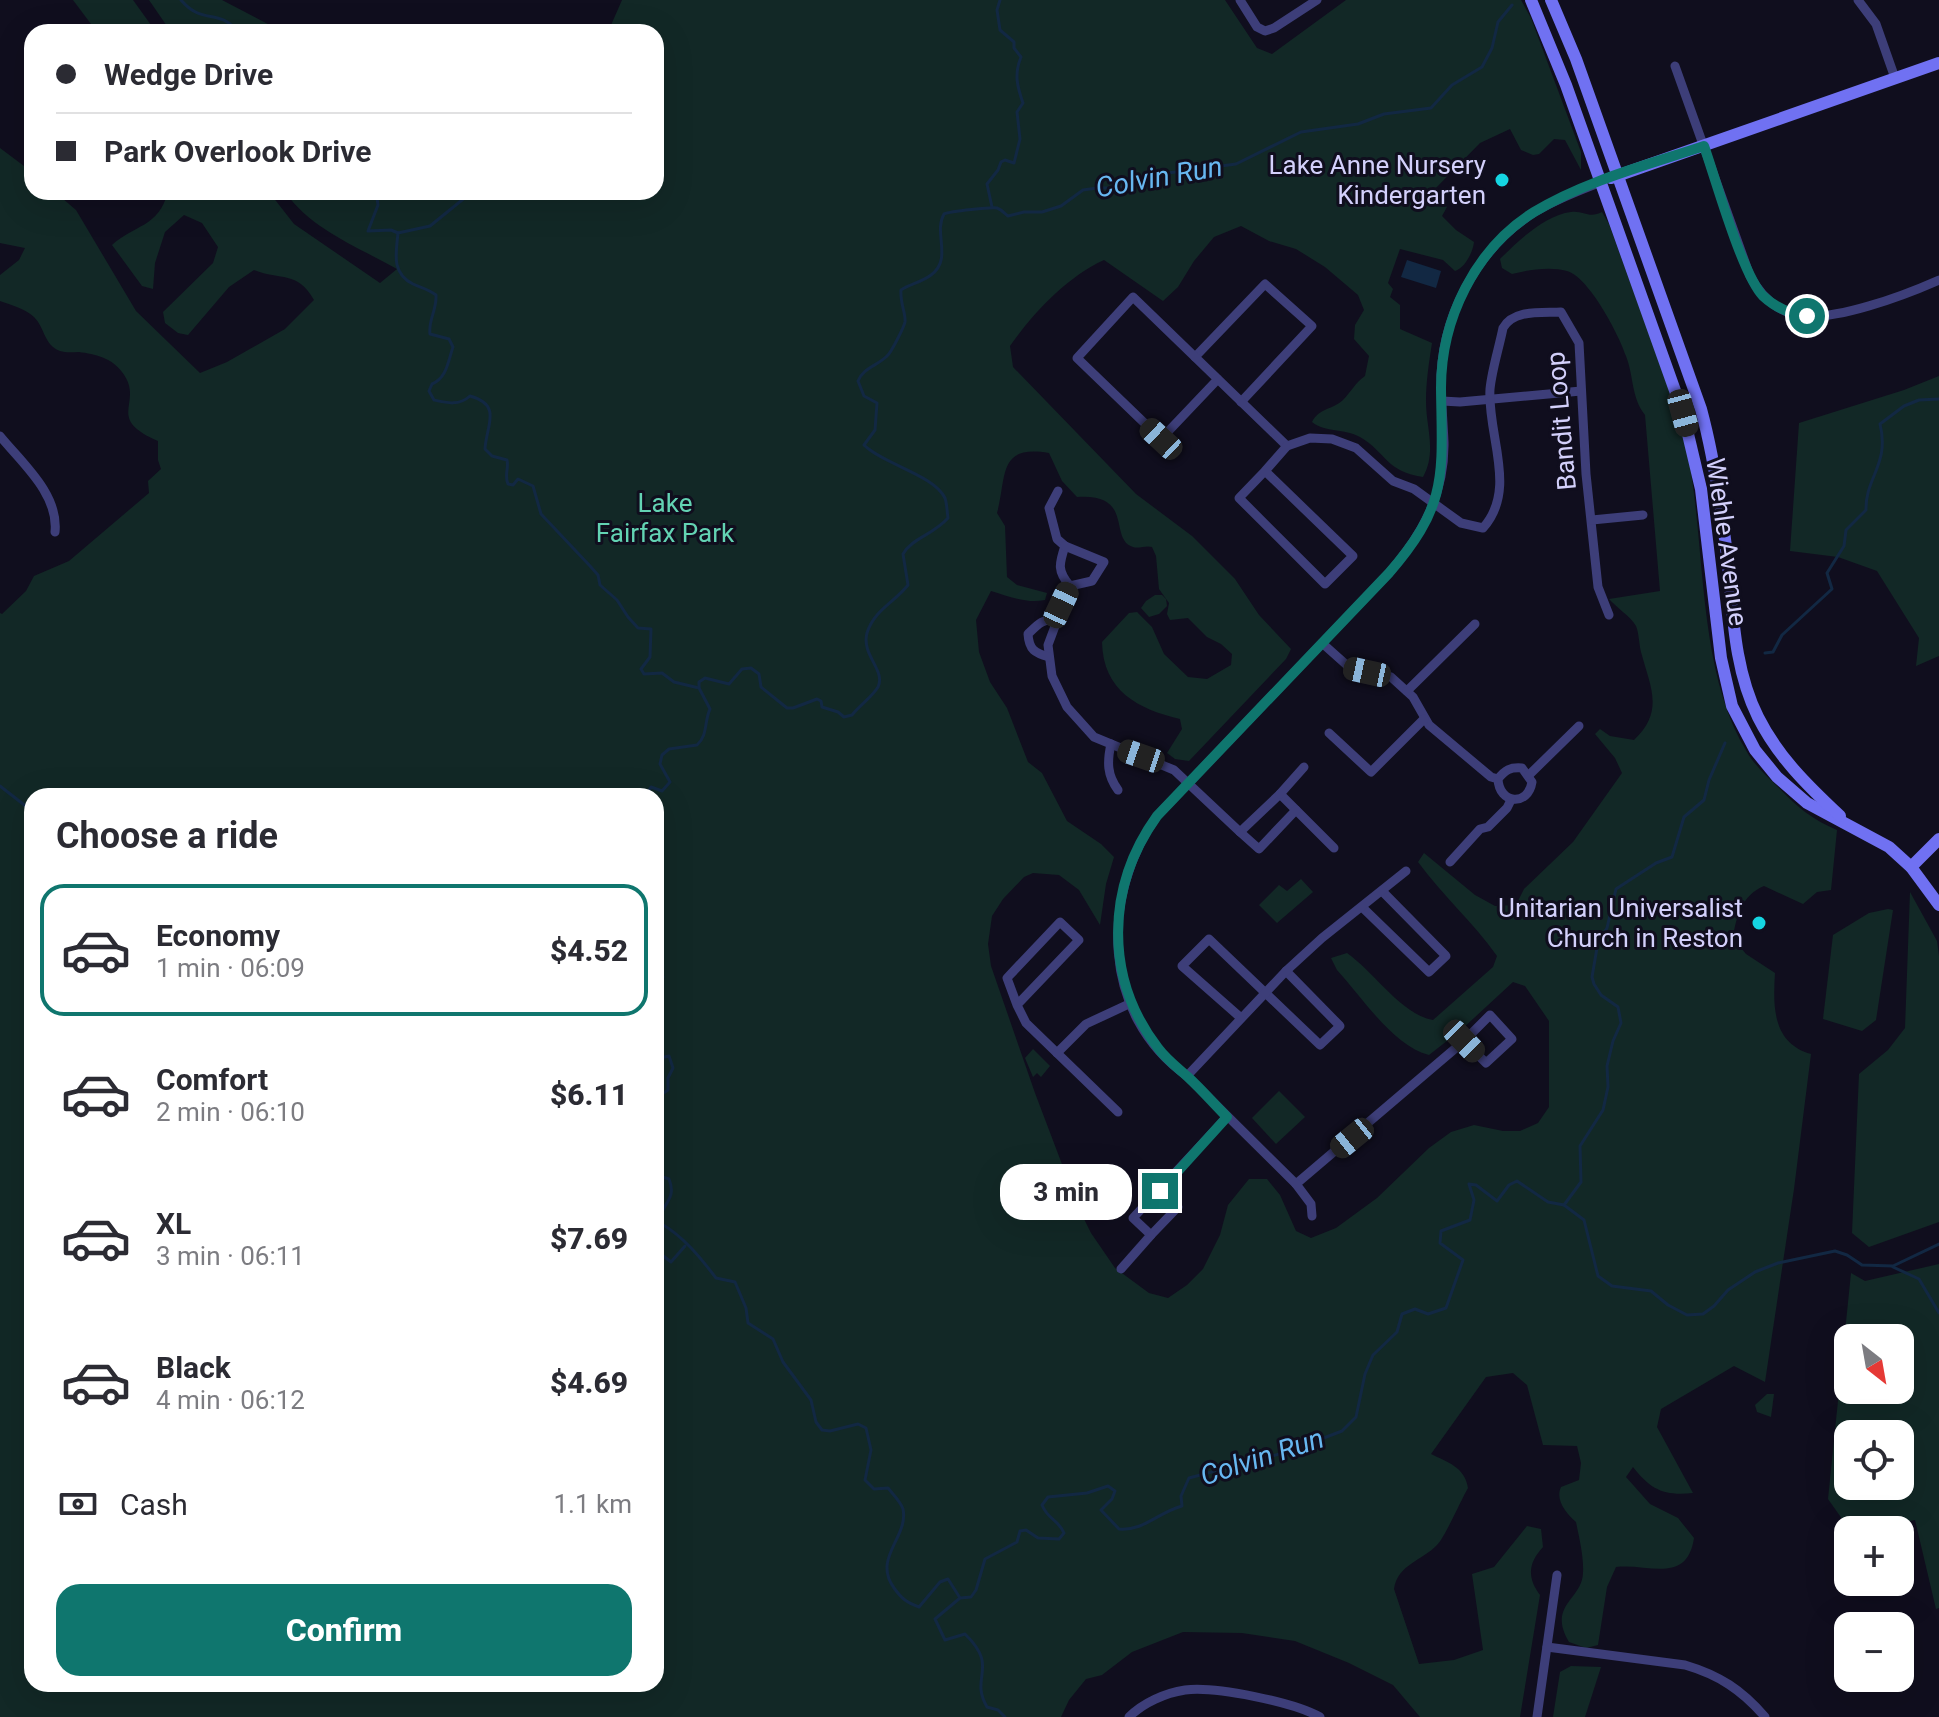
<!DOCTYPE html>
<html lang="en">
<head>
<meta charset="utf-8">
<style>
	:root { --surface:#fff; --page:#f7f7f7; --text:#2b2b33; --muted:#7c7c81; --line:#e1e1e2; --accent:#0f766e }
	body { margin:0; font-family:Roboto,sans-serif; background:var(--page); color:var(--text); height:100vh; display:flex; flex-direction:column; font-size:30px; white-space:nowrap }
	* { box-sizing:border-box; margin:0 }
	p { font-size:26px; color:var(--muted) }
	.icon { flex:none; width:44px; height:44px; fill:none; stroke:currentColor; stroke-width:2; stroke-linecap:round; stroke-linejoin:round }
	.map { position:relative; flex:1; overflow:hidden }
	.sheet { position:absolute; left:24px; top:788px; width:640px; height:904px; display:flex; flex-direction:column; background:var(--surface); border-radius:24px; box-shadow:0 8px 32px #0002 }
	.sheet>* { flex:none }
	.hud { position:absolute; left:24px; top:24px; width:640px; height:176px; border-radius:24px; box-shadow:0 8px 32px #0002; display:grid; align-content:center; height:176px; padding:0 32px; background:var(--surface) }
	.needle { width:52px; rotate:149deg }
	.fabs { position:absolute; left:1834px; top:1324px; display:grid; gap:16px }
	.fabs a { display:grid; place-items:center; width:80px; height:80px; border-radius:16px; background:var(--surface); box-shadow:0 8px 32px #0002; font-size:40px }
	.end { position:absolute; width:36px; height:36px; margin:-18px; border:10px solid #0f766e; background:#fff; box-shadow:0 0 0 4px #fff }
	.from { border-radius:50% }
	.bubble { position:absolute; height:56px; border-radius:24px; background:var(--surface); box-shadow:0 8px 32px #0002; font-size:26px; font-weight:800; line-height:56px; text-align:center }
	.car { position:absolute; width:24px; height:48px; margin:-24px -12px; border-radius:10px; box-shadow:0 0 6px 2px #0007; background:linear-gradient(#222 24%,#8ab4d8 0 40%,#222 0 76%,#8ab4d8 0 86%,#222 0) }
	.hud b { display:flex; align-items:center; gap:28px; height:76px; font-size:30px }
	.hud b+b { border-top:2px solid var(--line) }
	.hud i { width:20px; height:20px; background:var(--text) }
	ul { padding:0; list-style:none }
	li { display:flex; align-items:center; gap:24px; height:132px; margin:0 16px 12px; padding:0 16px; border:4px solid transparent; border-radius:24px }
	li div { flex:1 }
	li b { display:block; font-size:30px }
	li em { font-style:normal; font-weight:800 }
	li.current { border-color:var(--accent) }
	li>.icon { width:72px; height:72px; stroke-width:1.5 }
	h2 { padding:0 32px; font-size:36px; line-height:96px }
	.pay { display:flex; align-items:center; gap:20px; height:88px; padding:0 32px; font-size:30px }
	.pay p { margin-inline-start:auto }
	.action { display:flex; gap:16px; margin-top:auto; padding:16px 32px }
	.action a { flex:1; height:92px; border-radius:24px; background:var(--accent); color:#fff; font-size:32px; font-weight:800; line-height:92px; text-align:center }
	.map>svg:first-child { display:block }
	.green { fill:#122826; fill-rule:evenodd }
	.water { fill:#122843 }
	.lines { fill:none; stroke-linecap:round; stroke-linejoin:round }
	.stream { stroke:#122843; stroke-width:3 }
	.street { stroke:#3d3e79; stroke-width:9 }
	.secondary { stroke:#7071f2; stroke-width:12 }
	.route { stroke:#0f766e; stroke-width:10 }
	.poi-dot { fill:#15d5e2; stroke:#100e1e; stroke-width:3 }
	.labels { text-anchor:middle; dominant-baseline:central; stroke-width:6; stroke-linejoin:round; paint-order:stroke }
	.poi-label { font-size:26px; fill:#d3d0fb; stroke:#100e1e; text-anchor:end }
	.street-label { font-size:26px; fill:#d3d0fb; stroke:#100e1e }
	.park-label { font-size:26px; fill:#63d3b3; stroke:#100e1e }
	.water-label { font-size:28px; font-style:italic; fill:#67b7f1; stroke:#100e1e }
</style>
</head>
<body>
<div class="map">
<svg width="1939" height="1717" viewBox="0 0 1939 1717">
	<rect width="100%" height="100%" fill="#100e1e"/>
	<g class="green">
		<path d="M73,0h60l23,32h-59z"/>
		<path d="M149,0h73l61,32h-112z"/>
		<path d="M622,0h603l32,48 15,6 74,-54h175l10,18 50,134v18l-16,-30 -11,-1 -15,15 -6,1 -12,-5 -11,-21 -30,14 -48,49 15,15 -5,9 14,14 18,12c-1,10 -9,26 -19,29l-12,-11 -43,-11 -12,34 5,6 -3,8 10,8v24l32,14c-3,19 -6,39 -6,58 0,27 11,51 -3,76 -38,-6 -36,-24 -63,-40 -16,-9 -34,-4 -48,-15 7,-14 20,-12 31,-22 8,-8 12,-17 22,-24l4,-20 -15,-17 1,-14 9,-15 -6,-15 -33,-28 -29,-18 -27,-8 -28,-15 -27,11 -20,24 -16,26 -15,14 -59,-41c-37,17 -70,52 -94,86l3,21 123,127 56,42 43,43 24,36 32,34 -5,10 -97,102 -14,-2 -8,-6 15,-24 -2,-10c-42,-10 -77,-28 -78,-77l27,-29 8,-1 15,15 12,27 24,23 19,2 24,-14 1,-11 -11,-10 -14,-7 -19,-19 -18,2 -3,-6 2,-11 -10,-14 -3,-33 -4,-9c-6,-2 -13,2 -19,0 -25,-8 2,-54 -56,-50l-15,-16 -13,-28c-52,-9 -42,24 -52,60l8,13 2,51 10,8 30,8 -2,7c-18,4 -37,-4 -54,-9l-15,29 3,32 11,30 17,26 21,54 14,11 25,48 34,23 13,13 -8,27 -6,41 -21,-35 -20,-15 -26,-2 -9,4 -21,22 -11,17 -4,28 3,22 44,127 44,116 12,24 24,35 34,25 19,5 19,-13 16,-16 17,-34 8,-30 21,-26h18l13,16 16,36 15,7 25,-10 41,-30 52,-50 22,-16 23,-7 29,6h17l18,-8 11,-16v-86l-24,-35 -12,-4 -52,48 -32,25c-36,-9 -67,-58 -92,-85l-6,-12 16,-5c27,19 55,62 86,67l60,-53 4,-11c-24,-34 -55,-61 -79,-94l6,-9 51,42 20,11 21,-1 8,-16 49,-47 49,-69 -7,-15 -20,-24 5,-5 10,7 24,4c31,-29 16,-54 7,-88 -2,-8 -2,-19 -5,-26 -5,-9 -20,-19 -27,-27l51,-8 -15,-176c-14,-18 -11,-38 -19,-59 -7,-21 -37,-79 -59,-85 -17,-5 -39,-1 -55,3l-10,-6 -2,-9c18,-18 45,-44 71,-47 12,-2 18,7 31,0l7,12c16,44 32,88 48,132 11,33 24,65 31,99 18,92 9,216 59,297 8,14 21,25 32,36 18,19 34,32 58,42l-6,60 -14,2 -14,12 -39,-18c-22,9 -28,31 -31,52l13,16 29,19c-2,33 -3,70 36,81l-17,135 -29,193 -31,-16 -73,43 -4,18 36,66c-29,3 -42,-3 -60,-26l-7,10 24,27 28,14 16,20c-7,47 -46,25 -78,29l-9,20 -9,58 -12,3 -17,-6c-22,-37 13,-42 14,-69 1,-16 -4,-36 -7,-51 -10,-9 -21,-22 -15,-35l18,-7 2,-17 -4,-17 -34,-1 -16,-60 -14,-12 -27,4 -55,77c16,8 34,13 37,34 -7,12 -23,49 -31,57 -15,16 -39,19 -43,44l25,75 35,-4 29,-10 -11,-76 22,-7 33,-41 14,3 2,18c-15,16 -16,31 -3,48l-20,122h-100l-27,-32 -44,-22 -54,-22 -53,-8 -59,-1 -51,20 -30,23 -16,4 -17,21 -8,17h-1061v-1104l2,1 24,-23 8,-15 35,-15 80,-68 -1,-12 13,-12 -3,-9v-19c-55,-24 -12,-38 -36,-69 -10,-14 -27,-18 -43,-20 -6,0 -13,1 -19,-1 -16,-6 -15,-23 -26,-34 -8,-8 -23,-12 -34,-16v-26l19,-15 6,-12 -25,-5v-95l32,24v20h23l21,18 60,101 64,62 27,-11 58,-33 29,-29c-17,-30 -33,-19 -60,-30l-25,17 -41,48 -10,-2 -13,-10 -2,-11 50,-49 5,-16 -16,-24 -18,-8 -19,17 -10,31 -2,26 -11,-3 -30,-41c23,-21 46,-17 56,-53h101l25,32 86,59 17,-14c-39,-22 -85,-39 -112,-77h371v-160h-48zM32,796h624v888h-624z"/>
		<path d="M1939,376v280l-23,10 3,-28 -42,-67 -39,-14 -48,-6 9,-128 105,-33z"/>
		<path d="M1155,595h7l4,4 1,7 -8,8 -10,3 -8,-9 5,-7z"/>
		<path d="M1301,879l12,13 -36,31 -18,-18 20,-20 8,6z"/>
		<path d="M1910,892l27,49 2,15v266l-70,25 -17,-14 7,-159 29,-24 17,-22z"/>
		<path d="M1888,909l5,1 -17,110 -14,11 -39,-12 10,-84 36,-22z"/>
		<path d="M1033,1049l17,17 -9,11 -4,-4 -4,4 -8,-19z"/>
		<path d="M1279,1091l26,26 -29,27 -24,-26z"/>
		<path d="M1939,1264v344l-3,1 -21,-89 -46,10h-19l-22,-31 23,-226 14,8zM1848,1338h52v52h-52zM1848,1434h52v52h-52z"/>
		<path d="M1767,1394h7l-3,23 -14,-5 -2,-7z"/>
		<path d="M1571,1666l30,1 -16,50h-32l7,-45z"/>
	</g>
	<path class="water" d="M1407,260l34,11 -5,17 -35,-11z"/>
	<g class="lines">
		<g class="stream">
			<path d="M181,0c22,26 37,7 57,32"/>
			<path d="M366,192l11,6 1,7 -10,26 23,-1 7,3"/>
			<path d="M467,196l-37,30 -32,7c-2,20 -7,40 15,51 9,4 15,5 23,11 1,15 -8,25 -6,39l19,5 4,8c-5,14 -6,31 -21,37l-3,7 5,9c13,3 25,6 36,-4 33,9 16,30 15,53l7,7 15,4c2,9 -3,15 1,24l5,1 5,-6 15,7 8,28 49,52 8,9 2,10 17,15 11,17 10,11 13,1 -1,28 -9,12 3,5 18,-1 12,9 25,6"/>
			<path d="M992,207l-5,-23 11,-14 3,-8 4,-2 9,3 6,-24 -3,-27 6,-9c-6,-17 -9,-29 -2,-46l-7,-9v-6l-14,-12 -3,-20 3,-10"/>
			<path d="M1765,653l8,-1 9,-17 50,-46 -5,-16 17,-27 2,-16 20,-20c-1,-32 24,-46 14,-86l24,-18 15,-6 20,-1"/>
			<path d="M0,786l32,25"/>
			<path d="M645,796l6,-9 11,4 8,-9 -10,-18 2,-9 7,-6 28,-4c11,-10 7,-23 13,-36l-11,-21v-6l6,-4 24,6 13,-15 9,-1 8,6 2,13 26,21h6l24,-9 4,2 1,6 16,5 6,5 8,-2c8,-10 20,-18 26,-28 8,-17 -17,-32 -11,-54 7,-23 28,-31 41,-48l-5,-31c9,-16 30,-19 45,-36 -1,-6 -1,-14 -3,-20 -11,-23 -62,-34 -81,-53l11,-15 2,-27 -13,-7 -6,-15c5,-13 19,-15 29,-25 4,-3 17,-29 18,-34 1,-9 -5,-18 -4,-32 9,-6 21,-8 30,-15 22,-16 2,-42 13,-61 7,-3 48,-7 53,-6 5,2 7,5 11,8l16,-4h18l19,-6 22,-16 14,-2h20l27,-5 24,-10 68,-9 65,-32 57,-8 26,-10 47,-6 21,-23 30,-18 10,-19 6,-26 14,-17"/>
			<path d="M656,958l7,19 -7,17"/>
			<path d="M656,1059l13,-3 4,12 -5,10v12l-12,8"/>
			<path d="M656,1175l13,4c9,22 -10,25 -9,44 23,13 40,34 56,55l19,4 11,26 2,15 25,16 10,23 28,38 5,22 6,8 8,1 28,-7 8,4 5,22 -6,30 9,9 14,-1c4,5 13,14 15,21 6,28 -31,49 -9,79 8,11 12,14 25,19l21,-25 8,-3 12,19"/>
			<path d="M1564,1205l17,-23 -1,-36 23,-36 5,-23 -1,-21 6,-25 8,-18 -3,-16 -17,-12 -7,-11 -2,-7 6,-35 9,-14 9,-39 40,-26 16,-6 12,-40 20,-17 5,-20 16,-37"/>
			<path d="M656,1250l15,12 14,-16"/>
			<path d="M1893,1267l26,12 20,34"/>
			<path d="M1005,1717l-7,-7 -11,-3c-18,-31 13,-39 -22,-73l-20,6 -10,-21 25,-21 11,-1 5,-7 9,-31 32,-17 3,-11 6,-1 12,8 21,1 5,-6c-6,-14 -16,-13 -22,-28l6,-8 39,-4 21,-7 7,5 -3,8 -11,11 18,19c25,2 38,-16 63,-23l-1,-10 8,-18 98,-26 55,-21 14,-14 9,-43 8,-19 24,-23 5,-18 13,-5 13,5 18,-6 17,-48 -23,-17 1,-12 29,-11 4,-20 -5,-16 7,1 21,16 12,-16 8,-4 31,21 16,3 20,15 14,56 14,10 39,5 17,14 19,10 16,-1 11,-8 14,-16 27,-18 23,-9 57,-12 12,4 15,10 31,1 46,-22"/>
		</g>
		<g class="street">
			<path d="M1240,0l17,27 8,4 9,-3 43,-28"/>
			<path d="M1858,0l18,24 19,54"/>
			<path d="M1675,66l75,210c10,18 25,34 46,39 36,8 109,-20 143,-35"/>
			<path d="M1195,357l70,-73 47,42 -71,76"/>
			<path d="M1218,379l-57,60 -84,-81 56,-61 154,149"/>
			<path d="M1442,401l18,1 121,-11"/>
			<path d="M0,436c22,27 59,58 55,96"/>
			<path d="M1265,471l-26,27 86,86 28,-28 -88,-85 22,-25 23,-8 22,1 24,9 37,33 21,8 47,34 22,5c35,-39 4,-93 7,-139 2,-20 9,-41 13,-61 10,-19 39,-15 58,-16l18,31 7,131 12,113 11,28"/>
			<path d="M1058,491l-9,17 8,31 8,7c-6,18 -8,25 5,40l-22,59 4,31 15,31 27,30 80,33 66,62 40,-38 54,54"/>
			<path d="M1592,520l51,-5"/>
			<path d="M1065,546l39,16 -12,19 -22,5"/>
			<path d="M1322,643l28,25 41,9 22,20 16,28 62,52 7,2c1,25 30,28 34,3l-10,-14c-12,-1 -17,2 -24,11"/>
			<path d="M1049,657c-14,-4 -20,-7 -21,-23 9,-9 16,-17 28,-13"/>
			<path d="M1407,691l68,-67"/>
			<path d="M1329,733l42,39 53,-53"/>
			<path d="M1111,744c-4,18 -4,31 7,46"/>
			<path d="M1529,775l50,-49"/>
			<path d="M1280,794l24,-27"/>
			<path d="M1240,832l19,17 37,-39"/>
			<path d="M1450,862l30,-33 8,-2 19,-19 4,-8"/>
			<path d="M1363,908l66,64 17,-16 -64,-65"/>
			<path d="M1017,1005l-10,-27 53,-56 19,18 -62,65 9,18 92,89"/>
			<path d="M1490,1015l22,24 -26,24 -22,-22z"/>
			<path d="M1241,1018l-59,-52 27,-27 111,106 20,-19 -54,-55"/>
			<path d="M1057,1053l29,-29 45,-21"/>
			<path d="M1187,1076l99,-105 36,-33 84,-67"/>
			<path d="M1296,1184l168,-143"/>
			<path d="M1160,1191l18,16 -27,28 -18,-17 94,-101"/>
			<path d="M1312,1216l-1,-12 -15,-20 -109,-108c-86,-61 -87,-180 -30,-260l232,-243c33,-38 56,-79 55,-131 -1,-22 -3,-44 -3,-67 3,-64 39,-129 94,-163 21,-13 43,-21 66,-30"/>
			<path d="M1121,1269l30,-34"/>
			<path d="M1547,1647l138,18c34,10 57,25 80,52"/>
			<path d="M1129,1717c14,-14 36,-24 56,-27 30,-4 108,12 135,27"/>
			<path d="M1537,1717l20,-142"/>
		</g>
		<g class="secondary">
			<path d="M1531,0l35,85 117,328 18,76 20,169 11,48 23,44 22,27 30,26 82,44 22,20 28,38"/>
			<path d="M1551,0l25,59 125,350c13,48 20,96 26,146 6,54 6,112 31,162 20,40 50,69 82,99"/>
			<path d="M1611,178l328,-115"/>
			<path d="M1911,867l28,-28"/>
		</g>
	</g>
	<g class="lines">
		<path class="route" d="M1160,1191l67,-74c-13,-13 -25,-27 -38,-39 -11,-10 -22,-18 -31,-30 -54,-70 -52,-161 -1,-232l232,-243c60,-69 53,-99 52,-185 0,-69 34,-139 93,-176 51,-31 113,-47 170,-66 12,34 38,128 59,150 13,12 27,18 44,20"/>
	</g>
	<g class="poi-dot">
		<circle cx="1502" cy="180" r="8"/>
		<circle cx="1759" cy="923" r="8"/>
	</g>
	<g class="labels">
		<g class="poi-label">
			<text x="1486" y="165">Lake Anne Nursery<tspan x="1486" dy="30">Kindergarten</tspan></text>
			<text x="1743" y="908">Unitarian Universalist<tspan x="1743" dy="30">Church in Reston</tspan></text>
		</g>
		<g class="street-label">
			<text transform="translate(1561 421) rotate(-95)">Bandit Loop</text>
			<text transform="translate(1727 542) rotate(82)">Wiehle Avenue</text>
		</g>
		<g class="park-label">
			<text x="665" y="503">Lake<tspan x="665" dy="30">Fairfax Park</tspan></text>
		</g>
		<g class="water-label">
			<text transform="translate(1159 177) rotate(-10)">Colvin Run</text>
			<text transform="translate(1262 1457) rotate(-18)">Colvin Run</text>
		</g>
	</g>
</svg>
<div class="fabs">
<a><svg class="needle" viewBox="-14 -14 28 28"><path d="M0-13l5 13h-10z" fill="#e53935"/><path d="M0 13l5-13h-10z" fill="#7c7c81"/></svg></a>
<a><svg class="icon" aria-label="locate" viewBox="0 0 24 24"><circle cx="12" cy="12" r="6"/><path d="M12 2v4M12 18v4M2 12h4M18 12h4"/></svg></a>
<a>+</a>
<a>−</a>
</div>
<i class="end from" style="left:1807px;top:316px"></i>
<i class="end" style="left:1160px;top:1191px"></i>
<div class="bubble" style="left:1000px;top:1164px;width:132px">3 min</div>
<i class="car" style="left:1683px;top:413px;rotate:165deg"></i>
<i class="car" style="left:1161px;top:439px;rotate:313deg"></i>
<i class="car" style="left:1061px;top:605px;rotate:25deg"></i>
<i class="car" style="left:1367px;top:672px;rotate:282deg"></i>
<i class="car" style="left:1141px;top:756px;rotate:289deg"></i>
<i class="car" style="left:1464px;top:1041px;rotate:136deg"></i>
<i class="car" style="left:1352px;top:1138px;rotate:231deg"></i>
<div class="hud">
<b><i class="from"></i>Wedge Drive</b>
<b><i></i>Park Overlook Drive</b>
</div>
<section class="sheet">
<h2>Choose a ride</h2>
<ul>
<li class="current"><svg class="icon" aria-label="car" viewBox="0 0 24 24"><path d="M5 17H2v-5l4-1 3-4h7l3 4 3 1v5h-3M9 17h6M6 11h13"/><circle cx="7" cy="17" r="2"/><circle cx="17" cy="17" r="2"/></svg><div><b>Economy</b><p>1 min · 06:09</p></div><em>$4.52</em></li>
<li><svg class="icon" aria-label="car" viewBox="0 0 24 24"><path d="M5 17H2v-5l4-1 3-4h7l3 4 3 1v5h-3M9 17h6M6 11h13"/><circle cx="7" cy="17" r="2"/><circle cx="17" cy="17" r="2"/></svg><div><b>Comfort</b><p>2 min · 06:10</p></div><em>$6.11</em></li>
<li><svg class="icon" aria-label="car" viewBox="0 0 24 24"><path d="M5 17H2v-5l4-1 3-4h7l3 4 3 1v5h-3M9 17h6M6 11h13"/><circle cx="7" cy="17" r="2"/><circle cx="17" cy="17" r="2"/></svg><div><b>XL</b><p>3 min · 06:11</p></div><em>$7.69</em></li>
<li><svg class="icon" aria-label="car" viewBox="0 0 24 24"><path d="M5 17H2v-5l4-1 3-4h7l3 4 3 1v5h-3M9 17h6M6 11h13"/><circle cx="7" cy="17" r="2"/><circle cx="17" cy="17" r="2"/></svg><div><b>Black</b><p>4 min · 06:12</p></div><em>$4.69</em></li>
</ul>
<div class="pay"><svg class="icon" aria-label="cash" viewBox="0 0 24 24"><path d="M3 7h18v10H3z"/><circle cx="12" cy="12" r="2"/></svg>Cash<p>1.1 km</p></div>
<div class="action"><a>Confirm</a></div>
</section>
</div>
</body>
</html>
